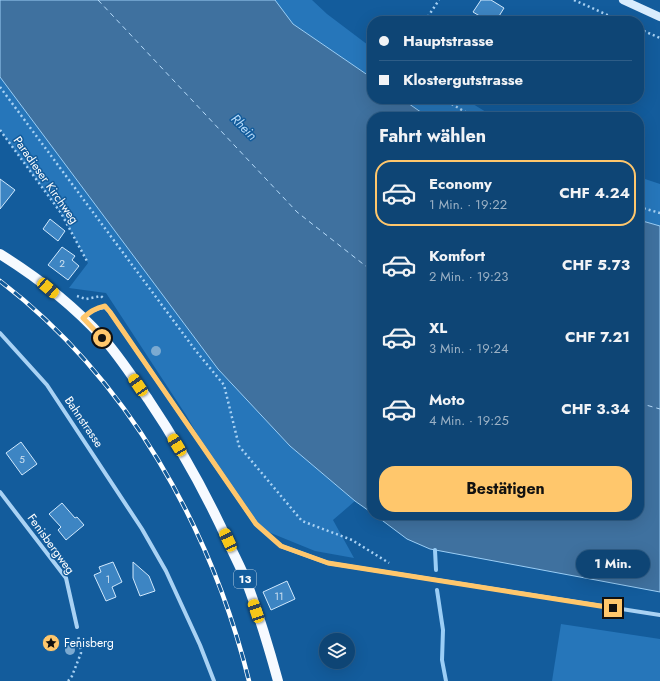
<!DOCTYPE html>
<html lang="de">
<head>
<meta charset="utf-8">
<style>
	:root { --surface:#0e4575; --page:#174c7a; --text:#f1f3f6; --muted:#9bb1c5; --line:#2e5d87; --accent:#ffc76c }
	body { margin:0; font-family:Jost,sans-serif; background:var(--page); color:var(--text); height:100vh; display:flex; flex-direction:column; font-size:15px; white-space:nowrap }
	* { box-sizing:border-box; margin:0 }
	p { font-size:13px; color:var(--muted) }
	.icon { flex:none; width:22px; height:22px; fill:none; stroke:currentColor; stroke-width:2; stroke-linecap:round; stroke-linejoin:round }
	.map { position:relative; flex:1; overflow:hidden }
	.drawer { position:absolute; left:367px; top:112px; width:277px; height:408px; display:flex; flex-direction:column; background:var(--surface); border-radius:16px; box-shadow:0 4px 16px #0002,0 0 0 1px var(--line) }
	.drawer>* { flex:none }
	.hud { position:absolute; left:367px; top:16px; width:277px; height:88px; border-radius:16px; box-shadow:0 4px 16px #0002,0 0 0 1px var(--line); display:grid; align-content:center; height:88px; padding:0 12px; background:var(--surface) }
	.buttons { position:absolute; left:319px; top:633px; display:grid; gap:8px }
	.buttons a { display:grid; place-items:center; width:36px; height:36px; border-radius:50%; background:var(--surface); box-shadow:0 4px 16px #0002,0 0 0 1px var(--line); font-size:20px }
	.end { position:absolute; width:18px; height:18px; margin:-9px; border:5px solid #ffc76c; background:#111; box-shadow:0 0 0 2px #111 }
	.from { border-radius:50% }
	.bubble { position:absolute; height:28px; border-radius:14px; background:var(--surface); box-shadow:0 4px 16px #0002,0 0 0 1px var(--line); font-size:13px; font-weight:700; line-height:28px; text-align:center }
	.car { position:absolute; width:12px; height:24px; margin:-12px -6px; border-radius:5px; box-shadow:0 0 3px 1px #0007; background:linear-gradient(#f5c518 24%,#345 0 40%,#f5c518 0 76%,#345 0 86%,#f5c518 0) }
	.hud b { display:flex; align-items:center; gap:14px; height:38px; font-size:15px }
	.hud b+b { border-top:1px solid var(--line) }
	.hud i { width:10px; height:10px; background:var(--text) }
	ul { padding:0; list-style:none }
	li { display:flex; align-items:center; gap:12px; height:66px; margin:0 8px 6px; padding:0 4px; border:2px solid transparent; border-radius:16px }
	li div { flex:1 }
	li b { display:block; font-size:15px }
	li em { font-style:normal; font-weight:700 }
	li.on { border-color:var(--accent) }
	li>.icon { width:36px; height:36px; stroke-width:1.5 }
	h2 { padding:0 12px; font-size:18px; line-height:48px }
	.primary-button { display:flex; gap:8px; margin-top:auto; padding:8px 12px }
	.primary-button a { flex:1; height:46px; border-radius:16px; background:var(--accent); color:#111; font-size:16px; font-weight:700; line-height:46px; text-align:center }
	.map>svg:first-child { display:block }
	.green { fill:#2676ba }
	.water { fill:#3f719f; stroke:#9bcef6 }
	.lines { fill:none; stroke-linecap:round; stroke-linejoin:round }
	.stream { stroke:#9bcef6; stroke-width:4 }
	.ferry { stroke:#b6dbfa; stroke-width:1; stroke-dasharray:5 4; stroke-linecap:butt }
	.building { fill:#3d85c3; stroke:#d1e9fd }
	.path { stroke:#a9d2f4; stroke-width:2.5; stroke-dasharray:2 3; stroke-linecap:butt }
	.minor { stroke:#a9d2f4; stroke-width:4 }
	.secondary { stroke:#d9ecfd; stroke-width:8 }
	.primary { stroke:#f6faff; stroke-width:10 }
	.rail-casing { stroke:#fff; stroke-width:4.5 }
	.rail { stroke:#135c9c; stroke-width:3; stroke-dasharray:9; stroke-linecap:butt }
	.tree { fill:#7caad1 }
	.route { stroke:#ffc76c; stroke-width:5 }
	.labels { text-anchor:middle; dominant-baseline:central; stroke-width:3; stroke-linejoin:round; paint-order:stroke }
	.number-label { font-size:10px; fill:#cee0f0 }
	.shield { fill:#135c9c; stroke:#b8cee1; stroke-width:1 }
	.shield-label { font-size:11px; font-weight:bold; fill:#fff }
	.street-label { font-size:12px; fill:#fff; stroke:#135c9c }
	.poi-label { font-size:12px; fill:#fff; stroke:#135c9c; text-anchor:start }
	.water-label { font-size:13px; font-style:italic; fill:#b6dbfa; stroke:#135c9c }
</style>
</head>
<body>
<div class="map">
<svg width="660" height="681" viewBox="0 0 660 681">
	<rect width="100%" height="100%" fill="#135c9c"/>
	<g class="green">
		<path d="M274,0h38l15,14 45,34v30l-79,-54z"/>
		<path d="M0,77l218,292 72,77 65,55 -22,19 21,38 -39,-7 -59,-24 -30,-43 -40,-69 -80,-122 -37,-5 19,-25 -27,-50 -61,-83z"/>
		<path d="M402,99h63l29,18h-66z"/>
		<path d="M639,177l21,7v42l-21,-6z"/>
		<path d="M561,624l99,15v42h-108z"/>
	</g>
	<g class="water">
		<path d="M0,0h275l18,24 79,54v21h30l26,18h-56v396l-17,-12 -65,-55 -72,-77 -218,-292z"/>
		<path d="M639,220l21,6v366l-230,-43 -23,-10 -32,-24h264z"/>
	</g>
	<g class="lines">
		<g class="stream">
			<path d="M435,550l1,20"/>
			<path d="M437,590l6,40 -1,30 4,21"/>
		</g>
		<g class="ferry">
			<path d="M98,0l199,212 75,59"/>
			<path d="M639,403l21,6"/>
		</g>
	</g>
	<g class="building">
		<path d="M481,0h10l13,8 -8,13h-8l-15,-9z"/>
		<path d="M0,179l15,11 -15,19z"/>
		<path d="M50,219l15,12 -7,10 -15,-12z"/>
		<path d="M62,247l13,9 -3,4 7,6 -11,14 -20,-15z"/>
		<path d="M21,442l16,22 -15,11 -16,-22z"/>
		<path d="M62,503l13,15 2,-1 7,8 -18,15 -8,-10 3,-3 -12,-13z"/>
		<path d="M113,562l9,20 -10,5 4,10 -10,4 -12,-26 7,-3 -2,-5z"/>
		<path d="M133,562l16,14 6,15 -15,5 -7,-18z"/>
		<path d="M287,581l8,18 -24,11 -8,-18z"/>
	</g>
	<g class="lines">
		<g class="path">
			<path d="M574,0l47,21"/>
			<path d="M425,21l14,-21"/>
			<path d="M639,29l21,9"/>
			<path d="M0,87l196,264 28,34 15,61 63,75 50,19 37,23"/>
			<path d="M443,99l31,18"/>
			<path d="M0,130l61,83 27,50"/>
			<path d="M639,207l21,6"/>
			<path d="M77,296l9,3 15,-3 3,3"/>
			<path d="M68,681l4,-5 9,-23 -3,-18"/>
		</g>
		<g class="minor">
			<path d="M83,318c7,-6 12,-10 22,-11l5,5 146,212 25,22 47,17 332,52"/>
			<path d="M0,333l47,52 95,144 24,42 34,74 14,36"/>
			<path d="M0,492l66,86 11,49"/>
		</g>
		<path class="secondary" d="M623,0l37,17"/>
		<path class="primary" d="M0,254c37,23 73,51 103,84 17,19 30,40 45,61 31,46 58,94 81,145 6,13 13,26 18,39 12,32 22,65 31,98"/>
		<defs>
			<path id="rail" d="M0,281c127,97 211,246 249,400"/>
		</defs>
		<use href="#rail" class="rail-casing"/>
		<use href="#rail" class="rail"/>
	</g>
	<g class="tree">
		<circle cx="156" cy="351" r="5"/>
		<circle cx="70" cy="650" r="5"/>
	</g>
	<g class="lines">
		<path class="route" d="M102,338l-19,-20c7,-6 12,-10 22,-12l5,6 146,212 25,22 47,17 285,45"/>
	</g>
	<defs>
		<symbol id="sight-disc" viewBox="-11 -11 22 22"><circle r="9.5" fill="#ffc76c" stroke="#135c9c"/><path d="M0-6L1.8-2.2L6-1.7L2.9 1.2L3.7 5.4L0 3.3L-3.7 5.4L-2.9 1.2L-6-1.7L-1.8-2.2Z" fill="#111"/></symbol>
	</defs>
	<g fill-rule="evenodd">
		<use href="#sight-disc" x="41" y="633" width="20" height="20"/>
	</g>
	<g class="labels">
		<g class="number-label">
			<text x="62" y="263">2</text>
			<text x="22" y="459">5</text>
			<text x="108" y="579">1</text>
			<text x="279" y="596">11</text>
		</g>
		<rect class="shield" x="234" y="570" width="22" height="18" rx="3"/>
		<g class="shield-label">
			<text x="245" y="579">13</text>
		</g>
		<g class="street-label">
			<text transform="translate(46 180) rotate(55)">Paradieser Kirchweg</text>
			<text transform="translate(84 422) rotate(56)">Bahnstrasse</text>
			<text transform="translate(51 544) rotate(54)">Fenisbergweg</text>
		</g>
		<g class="poi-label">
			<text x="64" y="643">Fenisberg</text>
		</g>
		<g class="water-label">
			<text transform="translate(244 127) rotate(45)">Rhein</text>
		</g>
	</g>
</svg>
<div class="buttons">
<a><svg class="icon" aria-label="layers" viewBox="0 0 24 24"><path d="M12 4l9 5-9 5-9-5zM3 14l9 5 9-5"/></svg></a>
</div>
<i class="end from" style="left:102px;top:338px"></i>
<i class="end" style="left:613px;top:608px"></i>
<div class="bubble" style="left:576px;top:550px;width:74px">1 Min.</div>
<i class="car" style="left:48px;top:288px;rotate:131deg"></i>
<i class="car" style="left:138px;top:385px;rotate:326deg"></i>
<i class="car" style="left:177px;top:445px;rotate:329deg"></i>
<i class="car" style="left:228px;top:540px;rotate:335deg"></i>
<i class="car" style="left:256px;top:611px;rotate:341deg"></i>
<div class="hud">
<b><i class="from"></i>Hauptstrasse</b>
<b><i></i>Klostergutstrasse</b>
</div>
<section class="drawer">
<h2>Fahrt wählen</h2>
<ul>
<li class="on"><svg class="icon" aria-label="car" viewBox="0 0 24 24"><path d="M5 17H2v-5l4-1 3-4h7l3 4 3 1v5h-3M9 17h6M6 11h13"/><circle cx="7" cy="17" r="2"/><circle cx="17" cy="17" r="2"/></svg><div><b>Economy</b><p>1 Min. · 19:22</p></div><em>CHF 4.24</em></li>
<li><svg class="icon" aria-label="car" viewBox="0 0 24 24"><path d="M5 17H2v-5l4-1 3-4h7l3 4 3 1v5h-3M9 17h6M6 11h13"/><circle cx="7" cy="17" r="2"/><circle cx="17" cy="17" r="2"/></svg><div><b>Komfort</b><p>2 Min. · 19:23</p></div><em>CHF 5.73</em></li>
<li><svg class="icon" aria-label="car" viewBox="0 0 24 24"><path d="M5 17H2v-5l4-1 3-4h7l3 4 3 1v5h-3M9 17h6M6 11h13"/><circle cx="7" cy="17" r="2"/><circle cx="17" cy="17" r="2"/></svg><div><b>XL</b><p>3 Min. · 19:24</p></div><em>CHF 7.21</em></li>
<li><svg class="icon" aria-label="car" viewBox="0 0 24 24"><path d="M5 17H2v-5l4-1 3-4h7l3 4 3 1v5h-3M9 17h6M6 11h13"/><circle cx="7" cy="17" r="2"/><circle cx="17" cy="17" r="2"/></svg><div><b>Moto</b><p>4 Min. · 19:25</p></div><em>CHF 3.34</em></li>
</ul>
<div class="primary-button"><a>Bestätigen</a></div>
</section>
</div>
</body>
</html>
